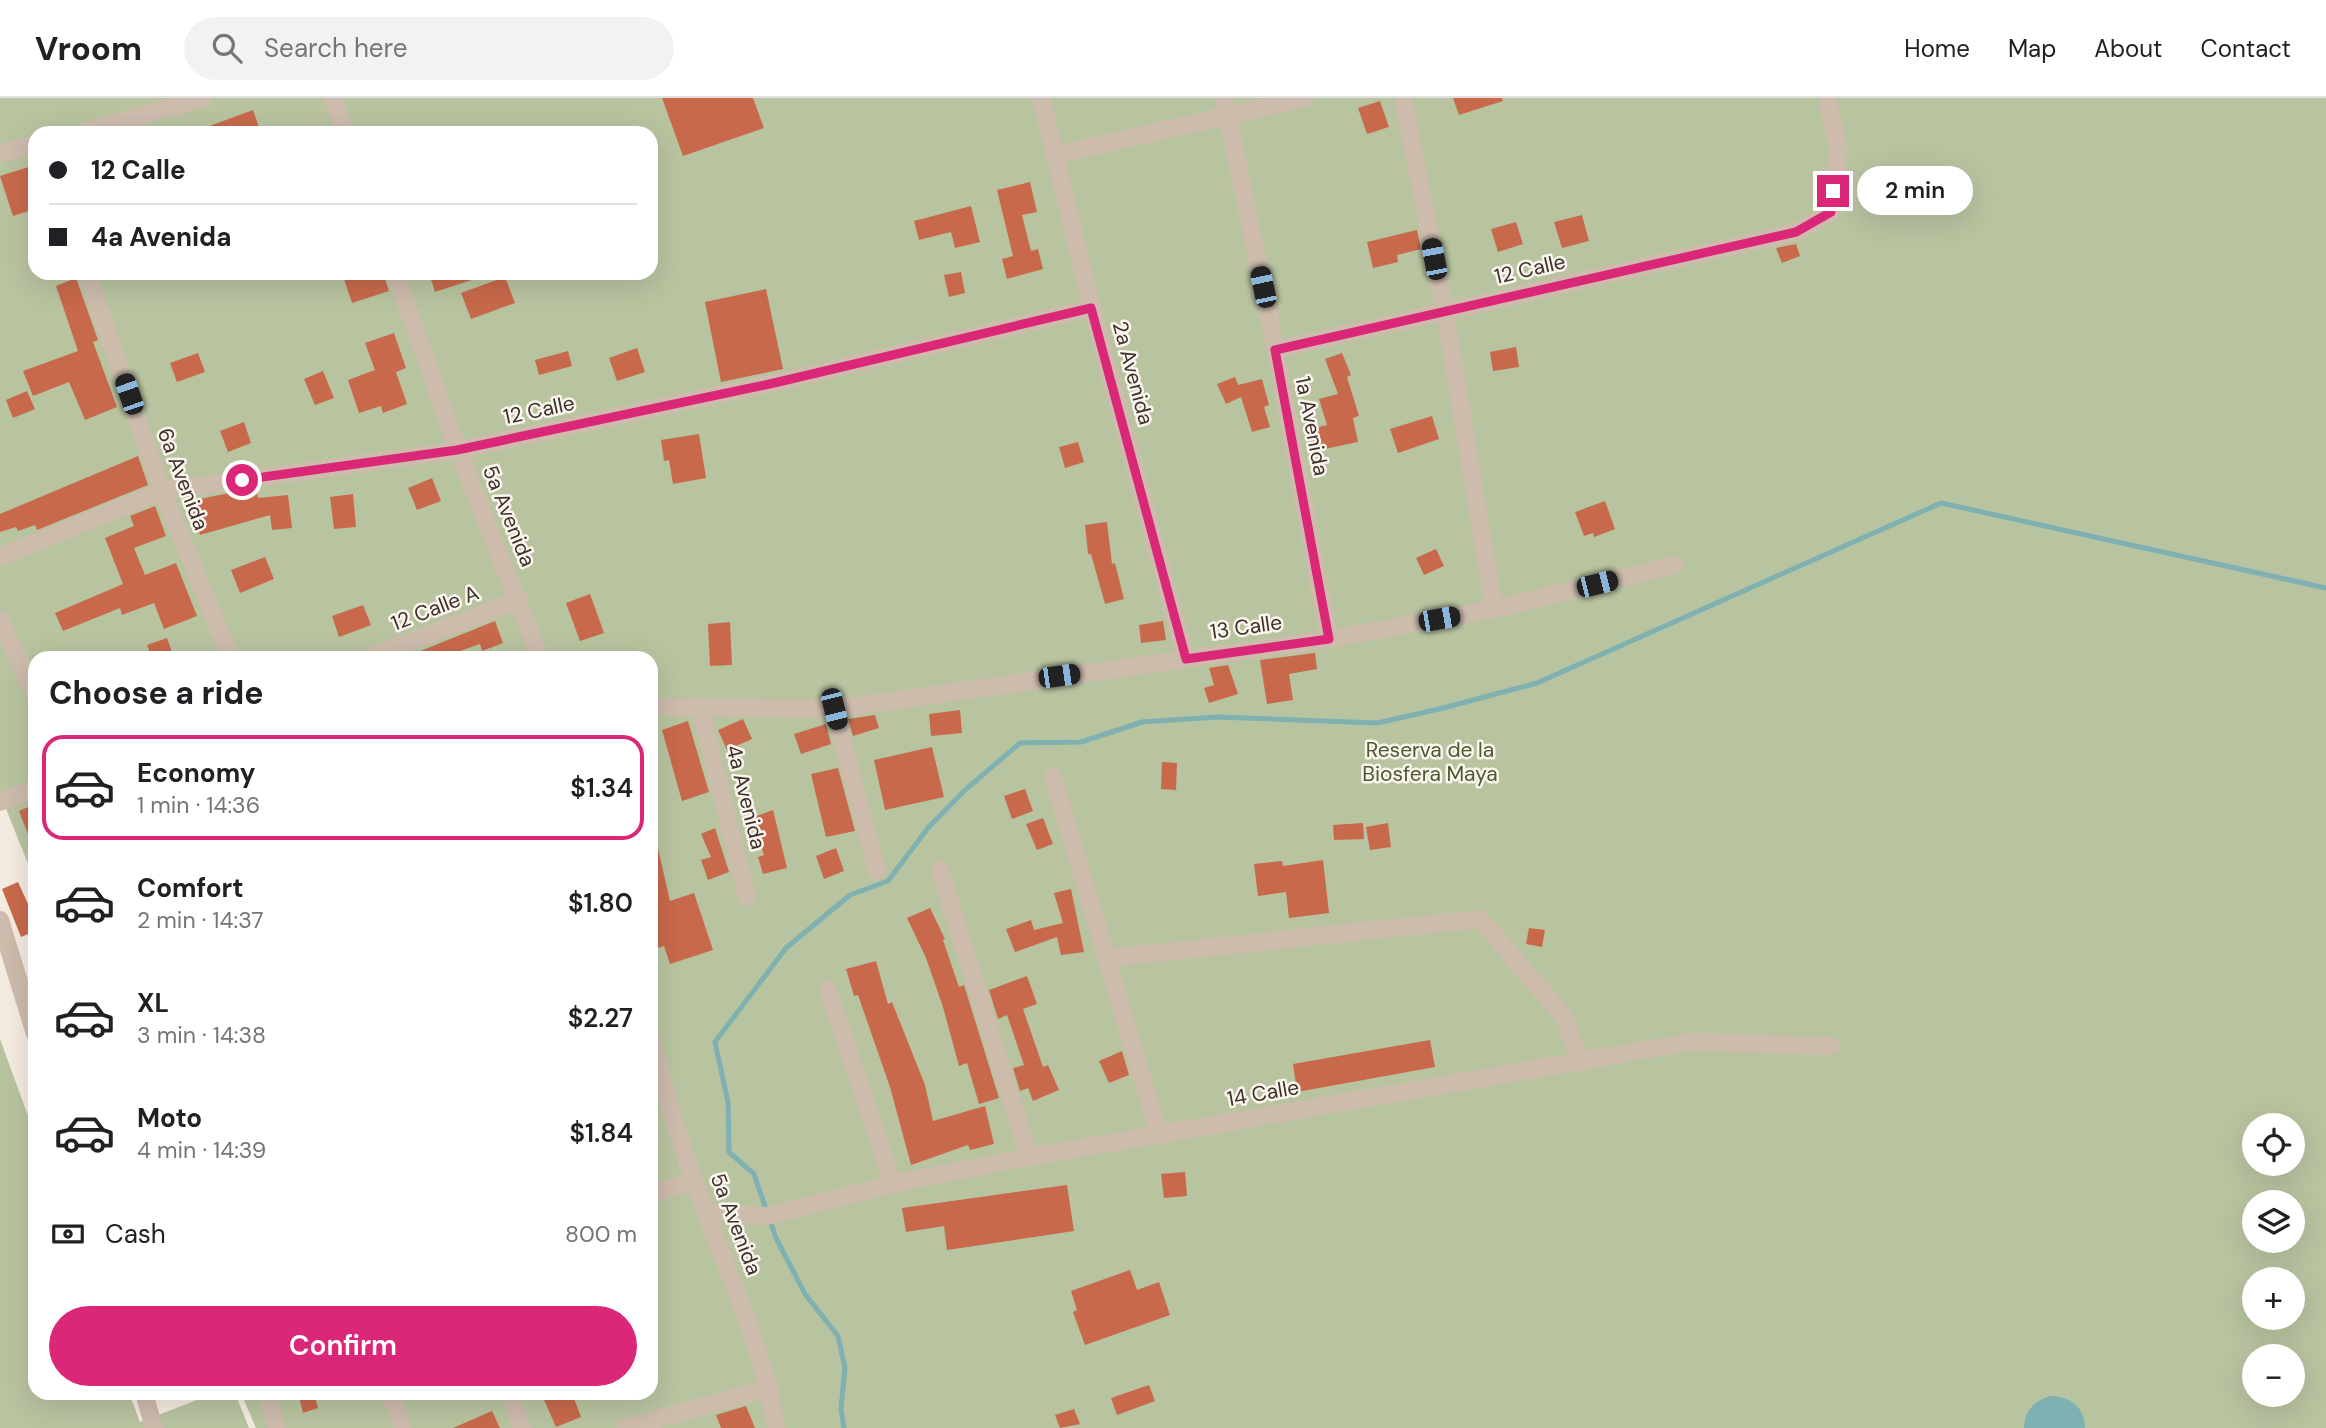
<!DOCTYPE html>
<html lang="en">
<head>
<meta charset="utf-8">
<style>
	:root { --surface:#fff; --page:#f2f2f2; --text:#202124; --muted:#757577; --line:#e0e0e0; --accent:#db2777 }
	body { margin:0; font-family:"DM Sans",sans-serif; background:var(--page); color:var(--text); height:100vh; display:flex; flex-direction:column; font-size:26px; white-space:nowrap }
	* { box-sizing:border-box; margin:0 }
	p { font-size:23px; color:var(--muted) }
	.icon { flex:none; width:38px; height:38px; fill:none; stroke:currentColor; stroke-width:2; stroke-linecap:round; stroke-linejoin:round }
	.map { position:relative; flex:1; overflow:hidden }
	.panel { position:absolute; left:28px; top:553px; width:630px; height:749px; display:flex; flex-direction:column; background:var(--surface); border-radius:21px; box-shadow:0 7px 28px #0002 }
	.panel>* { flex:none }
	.top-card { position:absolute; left:28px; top:28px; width:630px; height:154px; border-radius:21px; box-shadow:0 7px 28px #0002; display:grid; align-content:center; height:154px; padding:0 21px; background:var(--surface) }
	.fabs { position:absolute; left:2242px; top:1015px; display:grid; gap:14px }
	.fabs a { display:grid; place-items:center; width:63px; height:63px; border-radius:50%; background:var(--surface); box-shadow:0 7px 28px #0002; font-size:35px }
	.end { position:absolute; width:32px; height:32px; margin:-16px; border:9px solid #db2777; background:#fff; box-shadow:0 0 0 4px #fff }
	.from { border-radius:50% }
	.bubble { position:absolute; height:49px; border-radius:24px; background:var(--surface); box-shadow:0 7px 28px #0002; font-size:23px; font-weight:600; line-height:49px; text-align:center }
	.car { position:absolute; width:21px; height:42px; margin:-21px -10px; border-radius:9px; box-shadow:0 0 5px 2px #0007; background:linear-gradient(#222 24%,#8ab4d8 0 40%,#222 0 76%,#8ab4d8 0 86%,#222 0) }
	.top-card b { display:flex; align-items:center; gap:24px; height:66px; font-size:26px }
	.top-card b+b { border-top:2px solid var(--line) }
	.top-card i { width:18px; height:18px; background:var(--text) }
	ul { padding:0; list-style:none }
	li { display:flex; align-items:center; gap:21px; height:105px; margin:0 14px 10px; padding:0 7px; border:4px solid transparent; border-radius:21px }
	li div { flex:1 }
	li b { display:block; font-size:26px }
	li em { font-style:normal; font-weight:600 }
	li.active { border-color:var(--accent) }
	li>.icon { width:63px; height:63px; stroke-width:1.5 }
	h2 { padding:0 21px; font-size:32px; line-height:84px }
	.pay { display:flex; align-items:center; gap:18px; height:77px; padding:0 21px; font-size:26px }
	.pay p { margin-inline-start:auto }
	.action { display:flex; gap:14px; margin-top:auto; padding:14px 21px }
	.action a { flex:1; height:80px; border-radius:42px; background:var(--accent); color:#fff; font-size:28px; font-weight:600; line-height:80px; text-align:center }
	header { display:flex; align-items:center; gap:42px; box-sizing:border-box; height:98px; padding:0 35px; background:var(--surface); border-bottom:2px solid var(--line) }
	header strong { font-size:33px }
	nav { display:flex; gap:38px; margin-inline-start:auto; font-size:24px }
	.search { width:490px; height:63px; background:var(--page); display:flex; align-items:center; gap:18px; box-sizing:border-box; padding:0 24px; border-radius:38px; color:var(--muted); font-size:26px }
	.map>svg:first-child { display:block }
	.green { fill:#b8c4a0; fill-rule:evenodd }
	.water { fill:#7fb0b2 }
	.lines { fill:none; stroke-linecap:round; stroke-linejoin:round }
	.stream { stroke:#7fb0b2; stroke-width:5 }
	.building { fill:#c8694b }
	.minor { stroke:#cdbbac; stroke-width:18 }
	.tertiary { stroke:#cdbbac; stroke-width:18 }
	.route { stroke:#db2777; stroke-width:9 }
	.labels { text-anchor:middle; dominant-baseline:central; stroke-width:5; stroke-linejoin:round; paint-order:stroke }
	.street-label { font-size:21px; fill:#3b302b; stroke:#fbf5ee }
	.park-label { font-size:21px; fill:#4a5a2e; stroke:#fbf5ee }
</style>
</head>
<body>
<header>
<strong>Vroom</strong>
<div class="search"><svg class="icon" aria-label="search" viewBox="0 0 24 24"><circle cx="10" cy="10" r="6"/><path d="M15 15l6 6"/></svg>Search here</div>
<nav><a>Home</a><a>Map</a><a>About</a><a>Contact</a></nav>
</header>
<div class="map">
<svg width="2326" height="1330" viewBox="0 0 2326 1330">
	<rect width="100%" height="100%" fill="#f4ebe1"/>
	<g class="green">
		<path d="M0,0h2326v1330h-2070l-15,-35h410v-735h-616v223l-35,-87zM35,35h616v140h-616zM2254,1027h38v39h-38zM2254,1104h38v39h-38zM2254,1181h38v39h-38zM2254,1258h38v39h-38z"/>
		<path d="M0,941l35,96v258h94l11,29 75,-29h20l14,35h-249z"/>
	</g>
	<path class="water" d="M2050,1298c20,0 35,11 35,32h-61c0,-17 10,-27 26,-32z"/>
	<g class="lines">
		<path class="stream" d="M844,1330l-3,-19 4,-41 -7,-32 -33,-42 -29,-56 -22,-64 -25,-22 -1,-50 -13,-60 71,-94 64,-53 38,-14 40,-53 36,-37 56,-48 61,-1 61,-20 75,-5 161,6 69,-16 90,-24 404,-180 385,85"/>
	</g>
	<g class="building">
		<path d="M662,0h91l11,30 -81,28z"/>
		<path d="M1453,0h49l1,3 -44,14z"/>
		<path d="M1380,3l9,26 -22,7 -9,-26z"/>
		<path d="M253,12l8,23h-65v-2z"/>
		<path d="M35,67v44l-22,7 -13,-40z"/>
		<path d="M1030,84l7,30 -15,3 9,36 7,-2 5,20 -36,10 -5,-20 11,-3 -16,-66z"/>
		<path d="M971,108l9,36 -25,6 -4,-16 -32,8 -5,-19z"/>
		<path d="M1582,117l7,26 -27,7 -8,-26z"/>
		<path d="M1516,124l7,22 -25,8 -7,-23z"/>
		<path d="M1417,132l4,19 -24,6 1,7 -25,6 -6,-26z"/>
		<path d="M1796,146l4,12 -18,7 -6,-15z"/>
		<path d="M961,174l4,21 -16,4 -5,-22z"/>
		<path d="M342,175h41l6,18 -37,12z"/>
		<path d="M429,175h54l1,3 -49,16z"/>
		<path d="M505,179l10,26 -44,16 -10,-26z"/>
		<path d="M76,180l22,62 -5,2 24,65 -32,13 -16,-38 -36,14 -10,-25 55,-20 -22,-65z"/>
		<path d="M766,191l17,80 -62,13 -16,-80z"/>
		<path d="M394,235l12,35 -10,4 11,32 -24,9 -2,-7 -22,7 -11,-33 27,-10 -10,-27z"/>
		<path d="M1516,249l3,20 -26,4 -3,-19z"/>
		<path d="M637,250l8,24 -28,9 -8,-23z"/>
		<path d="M568,253l4,15 -33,9 -4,-15z"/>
		<path d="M198,255l7,19 -28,10 -7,-19z"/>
		<path d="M1342,255l9,22 -4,2 12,39 -6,2 5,24 -43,9 -5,-22 17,-4 -8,-26 19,-5 -13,-35z"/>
		<path d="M323,273l11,27 -19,7 -11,-26z"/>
		<path d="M1235,279l3,8 24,-6 7,26 -5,2 6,20 -18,5 -11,-35 -15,7 -9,-20z"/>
		<path d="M27,293l8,18 -22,9 -7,-18z"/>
		<path d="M1432,318l7,23 -41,14 -8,-24z"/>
		<path d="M244,324l7,21 -23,9 -8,-21z"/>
		<path d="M699,336l7,44 -33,6 -4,-24 -5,1 -3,-21z"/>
		<path d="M1078,344l6,20 -19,6 -6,-21z"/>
		<path d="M138,358l10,29 -111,45 -2,-5 -17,6 -2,-4 -16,5v-18z"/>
		<path d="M432,380l9,23 -24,9 -9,-22z"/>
		<path d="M234,394l2,7 21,-6 1,5 30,-3 4,33 -20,2 -2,-15 -70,20 -10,-34z"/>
		<path d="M353,396l3,33 -22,2 -4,-32z"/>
		<path d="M1605,403l10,28 -21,8 -1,-4 -9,3 -9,-24z"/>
		<path d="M155,408l11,30 -32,12 11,27 31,-12 21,53 -33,13 -10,-26 -32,12 -2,-7 -57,23 -8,-18 68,-29 -18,-46 29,-12 -4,-10z"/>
		<path d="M1107,424l5,42 3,-1 9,36 -19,5 -14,-50h-3l-3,-29z"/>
		<path d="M1436,451l8,17 -20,9 -8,-17z"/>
		<path d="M265,459l9,22 -34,14 -9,-23z"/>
		<path d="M590,496l14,39 -24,8 -14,-38z"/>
		<path d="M363,507l8,20 -32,12 -7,-21z"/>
		<path d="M495,523l8,22 -21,8 -2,-7 -40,14h-37z"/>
		<path d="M1163,523l3,19 -25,3 -2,-18z"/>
		<path d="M730,524l2,43 -22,1 -2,-42z"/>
		<path d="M167,540l7,20h-22l-5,-13z"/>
		<path d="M1315,555l2,16 -28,5 4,26 -26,4 -7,-44z"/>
		<path d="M1228,567l10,29 -29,9 -5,-15 10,-3 -5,-17z"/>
		<path d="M960,612l2,23 -31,3 -2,-22z"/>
		<path d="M875,617l4,13 -26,8 -5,-17z"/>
		<path d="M743,621l9,20 -25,11 -9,-20z"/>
		<path d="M688,623l21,71 -27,9 -20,-71z"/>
		<path d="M826,626l5,20 -30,10 -7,-20z"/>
		<path d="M932,649l12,50 -59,13 -11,-50z"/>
		<path d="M1162,664l15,1 -1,27 -15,-1z"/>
		<path d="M838,670l17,63 -29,6 -15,-63z"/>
		<path d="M1025,691l8,22 -21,8 -8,-23z"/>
		<path d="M35,706v46h-1l-15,-39z"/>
		<path d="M773,712l14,58 -24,6 -5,-17 6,-2 -13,-37z"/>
		<path d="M1043,720l10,26 -16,6 -11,-26z"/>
		<path d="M1363,725l1,16 -30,1 -1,-15z"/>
		<path d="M1388,725l3,24 -21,3 -4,-23z"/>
		<path d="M715,730l14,44 -21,8 -7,-20 10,-3 -10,-23z"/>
		<path d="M651,746h6l13,57 24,-8 19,57 -43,14 -6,-18 -9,3 -4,-18 7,-3 -7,-21z"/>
		<path d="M836,750l8,23 -20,8 -8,-23z"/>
		<path d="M1323,762l6,53 -40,5 -3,-26 -28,4 -4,-32 28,-3 1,5z"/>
		<path d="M18,784l11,24 6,-3v28l-14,6 -19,-48z"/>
		<path d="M1071,791l13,63 -23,3 -4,-18 -42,15 -9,-23 25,-9 3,10 29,-7 -9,-30z"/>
		<path d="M930,810l15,31 -2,1 16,47 5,-2 35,113 -20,6 -12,-41 -8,3 -16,-59 -17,-49 -19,-40z"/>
		<path d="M1529,830l16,2 -3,17 -16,-3z"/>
		<path d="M876,863l12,43 4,-2 33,83 8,36 52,-15 9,38 -24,6 -2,-5 -57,20 -21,-78 -32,-92 -4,1 -8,-27z"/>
		<path d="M1027,878l10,28 -14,5 20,58 5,-2 11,25 -26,11 -5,-13 -8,3 -7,-23 11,-3 -17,-50 -9,4 -9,-29z"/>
		<path d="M1430,942l5,27 -138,25 -4,-28z"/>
		<path d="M1122,953l7,24 -20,8 -10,-22z"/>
		<path d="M1185,1074l2,24 -23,2 -3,-24z"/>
		<path d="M1067,1087l7,46 -127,19 -3,-24 -38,6 -4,-24z"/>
		<path d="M1130,1172l7,20 22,-8 11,33 -85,30 -12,-33 4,-2 -6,-19z"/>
		<path d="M1149,1287l6,16 -38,14 -6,-17z"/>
		<path d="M298,1295h16l4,15 -15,5z"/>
		<path d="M541,1295h31l9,24 -25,10z"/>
		<path d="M746,1308l9,22h-34l-5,-13z"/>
		<path d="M1074,1311l6,15 -20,4 -5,-13z"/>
		<path d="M492,1313l8,17h-47z"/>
	</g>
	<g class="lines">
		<g class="minor">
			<path d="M1041,0l51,210 94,351"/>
			<path d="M1224,0l49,238 56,303"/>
			<path d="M1403,0l42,214 49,297"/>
			<path d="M79,35l124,-35"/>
			<path d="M0,55l35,-8"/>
			<path d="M1055,57l250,-57"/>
			<path d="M87,175l75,218 69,167"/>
			<path d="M1275,252l521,-118 35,-20 7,-64 -11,-50"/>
			<path d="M0,459l162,-66 296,-41 315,-67 319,-75"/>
			<path d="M0,522l35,75"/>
			<path d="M368,560l151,-58"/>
			<path d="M651,609l183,2 495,-70 165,-30 181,-44"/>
			<path d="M700,610l47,189"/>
			<path d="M834,611l43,162"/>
			<path d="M1053,679l106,358"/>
			<path d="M0,704l35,-14"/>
			<path d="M940,772l89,287"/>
			<path d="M0,822l35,114"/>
			<path d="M1106,860l374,-39 84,98 16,45"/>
			<path d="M828,892l65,194"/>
			<path d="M651,1096l43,-13"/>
			<path d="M707,1115l60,3 126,-32 136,-27 661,-115 141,4"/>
			<path d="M144,1295l10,35"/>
			<path d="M267,1295l10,35"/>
			<path d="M390,1295l13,35"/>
			<path d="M509,1295l13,35"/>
			<path d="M625,1330l145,-40"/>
		</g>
		<g class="tertiary">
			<path d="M333,0l13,35"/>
			<path d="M395,175l63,177 82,208"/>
			<path d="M651,939c12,48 26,96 43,143 29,85 68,158 82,248"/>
		</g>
	</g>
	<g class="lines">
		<path class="route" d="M242,382l215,-30 317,-67 317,-75 95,351 143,-20 -54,-289 521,-118 35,-20 2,-21"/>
	</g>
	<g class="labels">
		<g class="street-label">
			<text transform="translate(1530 171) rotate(-13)">12 Calle</text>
			<text transform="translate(1133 275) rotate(75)">2a Avenida</text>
			<text transform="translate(539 312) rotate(-12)">12 Calle</text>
			<text transform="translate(1312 328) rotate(79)">1a Avenida</text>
			<text transform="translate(183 381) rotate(69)">6a Avenida</text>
			<text transform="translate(509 418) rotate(68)">5a Avenida</text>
			<text transform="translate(435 510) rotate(-21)">12 Calle A</text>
			<text transform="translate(1246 529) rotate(-8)">13 Calle</text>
			<text transform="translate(746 699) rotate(76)">4a Avenida</text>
			<text transform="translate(1263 995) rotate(-10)">14 Calle</text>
			<text transform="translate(736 1126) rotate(69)">5a Avenida</text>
		</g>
		<g class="park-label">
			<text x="1430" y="652">Reserva de la<tspan x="1430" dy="24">Biosfera Maya</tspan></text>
		</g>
	</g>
</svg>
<div class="fabs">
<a><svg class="icon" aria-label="locate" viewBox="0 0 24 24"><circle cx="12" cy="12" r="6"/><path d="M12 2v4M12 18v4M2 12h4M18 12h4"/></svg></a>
<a><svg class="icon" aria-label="layers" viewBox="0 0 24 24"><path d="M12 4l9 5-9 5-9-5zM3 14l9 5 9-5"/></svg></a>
<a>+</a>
<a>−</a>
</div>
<i class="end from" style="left:242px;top:382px"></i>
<i class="end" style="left:1833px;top:93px"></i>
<div class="bubble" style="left:1857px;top:68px;width:116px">2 min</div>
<i class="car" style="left:1434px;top:161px;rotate:349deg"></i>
<i class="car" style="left:1263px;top:189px;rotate:348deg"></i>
<i class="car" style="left:129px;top:296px;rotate:341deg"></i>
<i class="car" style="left:1597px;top:486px;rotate:76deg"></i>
<i class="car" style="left:1439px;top:521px;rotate:80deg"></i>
<i class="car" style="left:1059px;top:578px;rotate:82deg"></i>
<i class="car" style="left:834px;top:611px;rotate:166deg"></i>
<div class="top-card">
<b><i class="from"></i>12 Calle</b>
<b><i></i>4a Avenida</b>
</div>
<section class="panel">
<h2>Choose a ride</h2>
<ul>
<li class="active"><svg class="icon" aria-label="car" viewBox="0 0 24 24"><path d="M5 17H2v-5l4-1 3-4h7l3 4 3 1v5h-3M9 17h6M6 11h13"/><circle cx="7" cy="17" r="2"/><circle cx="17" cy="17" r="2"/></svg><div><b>Economy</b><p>1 min · 14:36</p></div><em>$1.34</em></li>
<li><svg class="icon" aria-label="car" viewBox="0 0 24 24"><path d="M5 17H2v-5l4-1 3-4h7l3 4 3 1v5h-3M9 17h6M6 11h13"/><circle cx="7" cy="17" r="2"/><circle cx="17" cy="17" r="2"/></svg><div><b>Comfort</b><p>2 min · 14:37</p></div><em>$1.80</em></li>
<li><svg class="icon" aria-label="car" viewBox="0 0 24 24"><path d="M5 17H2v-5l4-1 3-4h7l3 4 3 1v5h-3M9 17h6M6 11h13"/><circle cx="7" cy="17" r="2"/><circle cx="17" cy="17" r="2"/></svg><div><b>XL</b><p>3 min · 14:38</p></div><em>$2.27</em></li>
<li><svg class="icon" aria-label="car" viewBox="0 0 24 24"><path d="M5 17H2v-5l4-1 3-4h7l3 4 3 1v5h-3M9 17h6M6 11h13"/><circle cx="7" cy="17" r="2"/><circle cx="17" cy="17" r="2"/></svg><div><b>Moto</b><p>4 min · 14:39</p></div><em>$1.84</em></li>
</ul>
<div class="pay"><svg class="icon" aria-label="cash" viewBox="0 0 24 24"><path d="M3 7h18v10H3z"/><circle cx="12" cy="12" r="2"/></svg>Cash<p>800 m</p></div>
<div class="action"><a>Confirm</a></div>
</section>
</div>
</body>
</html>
